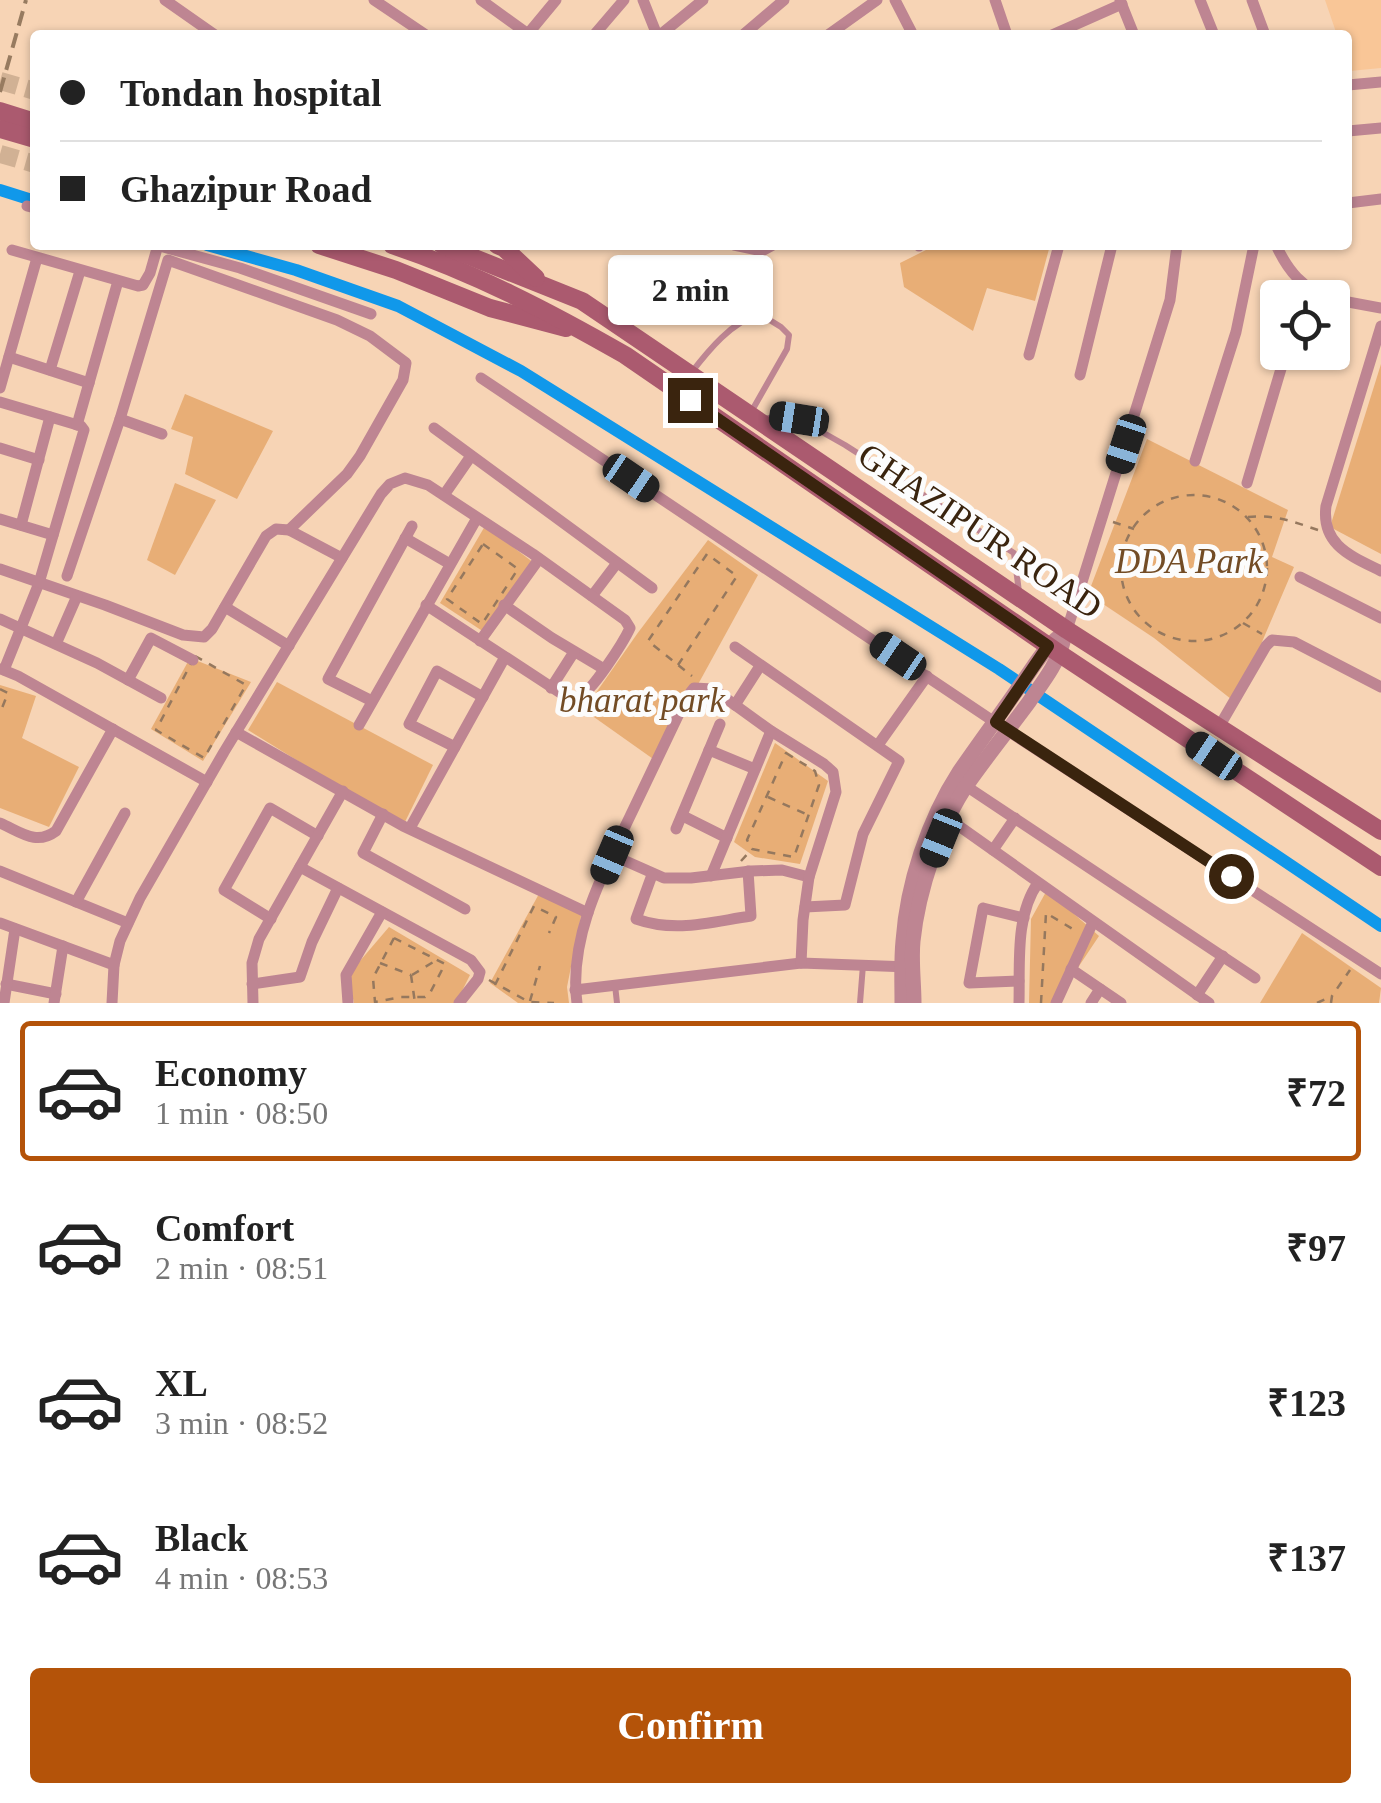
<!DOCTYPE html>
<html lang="en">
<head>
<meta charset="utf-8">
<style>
	:root { --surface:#fff; --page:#f2f2f2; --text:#222; --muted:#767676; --line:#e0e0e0; --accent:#b45309 }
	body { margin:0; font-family:"Times New Roman",serif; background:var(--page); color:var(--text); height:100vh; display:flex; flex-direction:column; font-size:38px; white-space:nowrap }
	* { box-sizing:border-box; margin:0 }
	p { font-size:32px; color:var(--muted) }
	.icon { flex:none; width:55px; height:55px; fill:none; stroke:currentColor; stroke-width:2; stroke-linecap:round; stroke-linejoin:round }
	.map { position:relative; height:1003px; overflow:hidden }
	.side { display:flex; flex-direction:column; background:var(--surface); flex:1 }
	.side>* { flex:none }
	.hud { position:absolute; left:30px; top:30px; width:1322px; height:220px; border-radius:10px; box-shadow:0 2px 8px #0004; display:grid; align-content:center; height:220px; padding:0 30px; background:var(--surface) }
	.tools { position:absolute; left:1260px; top:280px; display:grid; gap:20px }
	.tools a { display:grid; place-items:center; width:90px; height:90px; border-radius:10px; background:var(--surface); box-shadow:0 2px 8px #0004; font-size:50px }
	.end { position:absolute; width:45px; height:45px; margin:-22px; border:12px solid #3a240e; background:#fff; box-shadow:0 0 0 5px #fff }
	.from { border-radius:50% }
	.bubble { position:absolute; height:70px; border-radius:10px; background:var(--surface); box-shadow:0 2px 8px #0004; font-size:32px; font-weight:600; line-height:70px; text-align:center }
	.car { position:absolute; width:30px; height:60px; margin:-30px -15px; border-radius:12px; box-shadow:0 0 8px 2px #0007; background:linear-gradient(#222 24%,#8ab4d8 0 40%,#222 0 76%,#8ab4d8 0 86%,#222 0) }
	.hud b { display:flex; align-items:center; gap:35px; height:95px; font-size:38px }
	.hud b+b { border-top:2px solid var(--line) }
	.hud i { width:25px; height:25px; background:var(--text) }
	ul { padding:18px 0 0; list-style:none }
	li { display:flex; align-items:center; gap:30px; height:140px; margin:0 20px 15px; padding:0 10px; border:5px solid transparent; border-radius:10px }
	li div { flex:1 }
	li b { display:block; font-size:38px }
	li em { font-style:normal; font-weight:600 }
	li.on { border-color:var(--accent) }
	li>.icon { width:90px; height:90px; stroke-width:1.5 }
	.primary-button { display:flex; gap:20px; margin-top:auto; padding:20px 30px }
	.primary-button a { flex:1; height:115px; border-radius:10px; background:var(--accent); color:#fff; font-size:40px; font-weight:600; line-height:115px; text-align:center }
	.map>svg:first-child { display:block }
	.built { fill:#f9c697 }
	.green { fill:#e8ae76 }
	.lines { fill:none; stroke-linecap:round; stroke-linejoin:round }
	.canal { stroke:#1098ea; stroke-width:12 }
	.secondary-tunnel { stroke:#d1b194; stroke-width:18; stroke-dasharray:18 9; stroke-linecap:butt }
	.path { stroke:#95785e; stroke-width:2.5; stroke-dasharray:8 8; stroke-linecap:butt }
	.service { stroke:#be8592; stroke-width:6 }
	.minor { stroke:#be8592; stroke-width:11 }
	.tertiary { stroke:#be8592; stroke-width:15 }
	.secondary { stroke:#ab5a6f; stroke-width:18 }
	.rail { stroke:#977b60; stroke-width:4; stroke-dasharray:15 8; stroke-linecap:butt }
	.route { stroke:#3a240e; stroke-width:12 }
	.labels { text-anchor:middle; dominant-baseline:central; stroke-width:10; stroke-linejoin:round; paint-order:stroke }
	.street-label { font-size:35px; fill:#3a240e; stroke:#fcfcfc }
	.park-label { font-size:35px; font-style:italic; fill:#734c25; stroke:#fcfcfc }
</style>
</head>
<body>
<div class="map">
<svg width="1381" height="1003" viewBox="0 0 1381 1003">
	<rect width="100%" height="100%" fill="#f7d4b5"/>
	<path class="built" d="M1325,0h56v68l-31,3 -2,-7v-29h-11z"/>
	<g class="green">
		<path d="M936,245h113v4l-14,52 -48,-13 -14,43 -69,-44 -4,-24z"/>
		<path d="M1381,364v190l-51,-27z"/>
		<path d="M185,394l88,37 -36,68 -52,-25 8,-37 -22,-8z"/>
		<path d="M1147,439l141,71 -16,47 22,10 -58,136 -82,-65 -66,-44z"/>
		<path d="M175,483l41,17 -41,75 -28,-15z"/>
		<path d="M485,526l53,40 -48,70 -50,-33z"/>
		<path d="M708,540l50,35 -102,186 -72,-51 53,-76z"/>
		<path d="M190,658l61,24 -48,79 -52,-32z"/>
		<path d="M277,682l156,83 -30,61 -155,-96z"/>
		<path d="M0,685l36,11 -14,42 57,29 -30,60 -49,-19z"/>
		<path d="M775,743l53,38 -28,83 -45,-7 -21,-15z"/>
		<path d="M1047,890l52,46 -40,60 1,7h-31l2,-84z"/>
		<path d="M540,892l42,19 -15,76 2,16h-51l-28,-20z"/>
		<path d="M389,927l81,48 -14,28h-102l-6,-28z"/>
		<path d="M1302,933l79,55 -2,15h-119z"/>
	</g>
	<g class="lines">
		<g class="canal">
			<path d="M0,190l35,11"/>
			<path d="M207,245l89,25 102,36 123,65 478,298 382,257"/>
		</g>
		<g class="secondary-tunnel">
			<path d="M0,81l35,10"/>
			<path d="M0,154l35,10"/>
		</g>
		<g class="path">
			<circle cx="1194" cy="568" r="73"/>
			<path d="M1248,517c26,-3 46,5 70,13"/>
			<path d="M1113,522l21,7"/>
			<path d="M483,544l35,25 -36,55 -35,-25z"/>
			<path d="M1243,623l19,11"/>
			<path d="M195,656l51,29 -42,73 -48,-28z"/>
			<path d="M678,665l59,-89 -30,-22 -59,87 44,35"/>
			<path d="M0,689l8,4 -8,20"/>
			<path d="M786,753l29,18 4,14 -25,72 -42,-8 -5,-9z"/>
			<path d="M768,797l38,17"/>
			<path d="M741,861l11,-12"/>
			<path d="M394,938l51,26 -15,29 -5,4h-24l-26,5 -2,-24z"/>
			<path d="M380,963l31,12"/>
			<path d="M411,975l4,28"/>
			<path d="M412,975l23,-14"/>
			<path d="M489,980l40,22 25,1"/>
			<path d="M495,985l39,-79 22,11 -7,16"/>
			<path d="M530,1001l10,-35"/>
			<path d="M1041,1003l5,-90 30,18"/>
			<path d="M1317,1003l13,-6"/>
			<path d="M1331,1003l1,-7 18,-26"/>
		</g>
		<g class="service">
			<path d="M691,373c17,-22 41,-52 69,-59l21,13 8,8 -2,14 -37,65"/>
			<path d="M765,419l13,-3 21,3 46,26 169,108 5,39"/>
			<path d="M615,985l2,18"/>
			<path d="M860,1003l3,-38"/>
		</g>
		<g class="minor">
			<path d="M165,0l50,35"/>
			<path d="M374,0l52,35"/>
			<path d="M481,0l47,34"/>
			<path d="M643,0l14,35"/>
			<path d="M895,0l18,35"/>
			<path d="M995,0l12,35"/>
			<path d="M1120,0l14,35"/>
			<path d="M1200,0l14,35"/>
			<path d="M1252,0l13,35"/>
			<path d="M527,35l29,-35"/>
			<path d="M594,35l30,-35"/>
			<path d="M660,35l43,-35"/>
			<path d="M743,35l41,-35"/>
			<path d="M828,35l49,-35"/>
			<path d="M1052,35l70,-31"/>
			<path d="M1348,85l33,-3"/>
			<path d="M1348,131l33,-3"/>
			<path d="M1348,203l33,-4"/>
			<path d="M27,206l8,2"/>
			<path d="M156,245l84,23 131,46"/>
			<path d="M734,245l28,6 11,-6"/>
			<path d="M1276,245c12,26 26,43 54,53"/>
			<path d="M919,246l1,-1"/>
			<path d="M12,250l126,36 5,-1 7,-12 8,-28"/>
			<path d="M1332,299l49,9"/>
			<path d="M1381,326l-55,180c-5,39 25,50 55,65"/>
			<path d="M1029,355l30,-110"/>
			<path d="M9,357l80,26"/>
			<path d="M50,370l30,-99"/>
			<path d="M1080,375l32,-130"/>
			<path d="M481,378l527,353 373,243"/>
			<path d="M0,388l37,-130"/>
			<path d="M0,402l81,24 3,4 -45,153 -35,87"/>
			<path d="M120,419l42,15"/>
			<path d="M77,425l41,-144"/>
			<path d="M434,428l218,160"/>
			<path d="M0,448l39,12"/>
			<path d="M1195,461l41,-129 18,-87"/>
			<path d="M1247,483l39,-131"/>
			<path d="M444,495l27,-39"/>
			<path d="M0,519l53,16"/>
			<path d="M21,525l29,-108"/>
			<path d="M405,538l45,26"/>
			<path d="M0,569l105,36 78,30 21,2 8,-8 54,-93 10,-7 13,1 53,28"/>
			<path d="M67,576l53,-157 48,-159 169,60 33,16 36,27 -3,17 -43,76 -13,18 -58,56"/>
			<path d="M1300,577l81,41"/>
			<path d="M592,596l25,-33"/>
			<path d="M504,605l48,33 52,31"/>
			<path d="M225,607l64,39"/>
			<path d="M0,619l97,44 64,35"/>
			<path d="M1067,630l103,-330 7,-55"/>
			<path d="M480,641l59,-82"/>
			<path d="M56,644l21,-48"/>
			<path d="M735,647l164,114 -36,73 -18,71 -40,2"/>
			<path d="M1,669l17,7 189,106"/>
			<path d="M128,680l23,-42 42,22"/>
			<path d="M551,688l23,-36"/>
			<path d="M372,701l-44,-22 84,-153"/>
			<path d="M735,705l25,-39"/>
			<path d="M359,725l118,-207"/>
			<path d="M1219,727l47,-81 6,-6 22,2 87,45"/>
			<path d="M236,732l167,94 185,87"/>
			<path d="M878,745l49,-69"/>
			<path d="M455,747l-46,-23 28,-53 46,26"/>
			<path d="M709,750l46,19"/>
			<path d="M966,786l289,192"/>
			<path d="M383,814l-20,39 102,56"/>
			<path d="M683,816l44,22"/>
			<path d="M949,819l260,184"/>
			<path d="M0,823c21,9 36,23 56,8l57,-102"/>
			<path d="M410,828l95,-171"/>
			<path d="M676,829l44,-105"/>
			<path d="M993,850l22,-32"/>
			<path d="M612,855l52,23h27l60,-7 31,-1 27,7"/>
			<path d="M300,867l171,93 9,12 -2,7 -19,24"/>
			<path d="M0,871l128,52"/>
			<path d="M652,875l-16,44c40,14 74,3 115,-3l-3,-45"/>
			<path d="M711,876l60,-145"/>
			<path d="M76,902l49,-89"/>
			<path d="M271,919l-47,-29 46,-82 48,28"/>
			<path d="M0,923l114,42"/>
			<path d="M1071,969l50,34"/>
			<path d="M1019,981l-50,2 14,-75 41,10"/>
			<path d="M6,984l50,10"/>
			<path d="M252,984l48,-7 12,-35 26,-54"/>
			<path d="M575,990l226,-27 108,4"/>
			<path d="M1197,995l26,-39"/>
			<path d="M4,1003l11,-74"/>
			<path d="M54,1003l9,-57"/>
			<path d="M112,1003l2,-38 6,-24 20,-43 84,-146 157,-258 9,-10 15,-6 23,7 105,69 92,66 5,8c-6,13 -39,66 -52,69 -5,2 -11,-1 -16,-3l-136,-89"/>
			<path d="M253,1003l-1,-40 7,-24 84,-148"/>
			<path d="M348,1003l-2,-28 36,-63"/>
			<path d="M577,1003c-9,-67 28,-134 56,-193 18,-37 36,-75 54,-113l7,-9 19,1 58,42 53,33 9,8 3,20 -27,85 -6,43 -2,43"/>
			<path d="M1019,1003c1,-38 -4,-88 19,-120"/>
			<path d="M1056,1003l37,-81"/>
			<path d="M1091,1003l9,-14"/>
		</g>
		<g class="tertiary">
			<path d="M902,1003c0,-21 -1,-42 1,-62 4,-57 25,-121 56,-169 25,-36 51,-71 76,-108l13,-18 19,-16"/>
			<path d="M914,1003c0,-20 -3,-42 -1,-62 5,-49 27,-118 56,-159 19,-27 40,-53 60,-80 13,-19 28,-37 34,-60"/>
		</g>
		<g class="secondary">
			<path d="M0,111l35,11"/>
			<path d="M0,129l35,10"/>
			<path d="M319,245l77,25 94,38 76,20"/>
			<path d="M392,245c81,27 158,67 233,110l435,299 321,213"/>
			<path d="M442,245l140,56 485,329 314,201"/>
			<path d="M497,245l7,3 32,30"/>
		</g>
		<path class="rail" d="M0,92l26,-92"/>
	</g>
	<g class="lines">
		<path class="route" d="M690,400l358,246 -52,76 235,154"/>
	</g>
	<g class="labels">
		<g class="street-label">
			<text transform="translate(980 531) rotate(34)">GHAZIPUR ROAD</text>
		</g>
		<g class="park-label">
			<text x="1189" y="561">DDA Park</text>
			<text x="642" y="700">bharat park</text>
		</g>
	</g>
</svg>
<div class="tools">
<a><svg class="icon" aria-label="locate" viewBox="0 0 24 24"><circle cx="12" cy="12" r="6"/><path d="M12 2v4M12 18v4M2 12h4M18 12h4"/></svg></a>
</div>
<i class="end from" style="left:1231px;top:876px"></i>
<i class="end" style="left:690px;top:400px"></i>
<div class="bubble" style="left:608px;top:255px;width:165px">2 min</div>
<i class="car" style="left:799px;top:419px;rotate:279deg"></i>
<i class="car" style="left:1126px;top:444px;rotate:198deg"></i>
<i class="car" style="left:631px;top:478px;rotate:124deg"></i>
<i class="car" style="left:898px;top:656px;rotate:304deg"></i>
<i class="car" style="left:1214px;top:756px;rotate:304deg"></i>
<i class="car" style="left:941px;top:838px;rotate:202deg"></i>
<i class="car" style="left:612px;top:855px;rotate:203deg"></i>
<div class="hud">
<b><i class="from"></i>Tondan hospital</b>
<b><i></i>Ghazipur Road</b>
</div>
</div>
<section class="side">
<ul>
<li class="on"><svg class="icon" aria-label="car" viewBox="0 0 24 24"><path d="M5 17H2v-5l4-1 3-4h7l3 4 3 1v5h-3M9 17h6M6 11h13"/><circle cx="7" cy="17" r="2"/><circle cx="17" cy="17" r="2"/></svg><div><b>Economy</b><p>1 min · 08:50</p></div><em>₹72</em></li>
<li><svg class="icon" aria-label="car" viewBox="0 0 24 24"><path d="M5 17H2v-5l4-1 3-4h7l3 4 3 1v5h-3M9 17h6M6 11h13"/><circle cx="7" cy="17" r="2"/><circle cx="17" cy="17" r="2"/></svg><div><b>Comfort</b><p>2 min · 08:51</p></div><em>₹97</em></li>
<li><svg class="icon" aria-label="car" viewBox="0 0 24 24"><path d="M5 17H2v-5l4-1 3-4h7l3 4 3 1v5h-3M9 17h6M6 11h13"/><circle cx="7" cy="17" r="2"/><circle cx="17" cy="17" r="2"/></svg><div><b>XL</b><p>3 min · 08:52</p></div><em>₹123</em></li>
<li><svg class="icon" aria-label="car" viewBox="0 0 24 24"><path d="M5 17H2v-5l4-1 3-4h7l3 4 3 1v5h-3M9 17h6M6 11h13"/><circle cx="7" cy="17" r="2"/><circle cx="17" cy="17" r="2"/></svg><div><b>Black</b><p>4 min · 08:53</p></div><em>₹137</em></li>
</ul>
<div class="primary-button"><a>Confirm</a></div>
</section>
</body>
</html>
